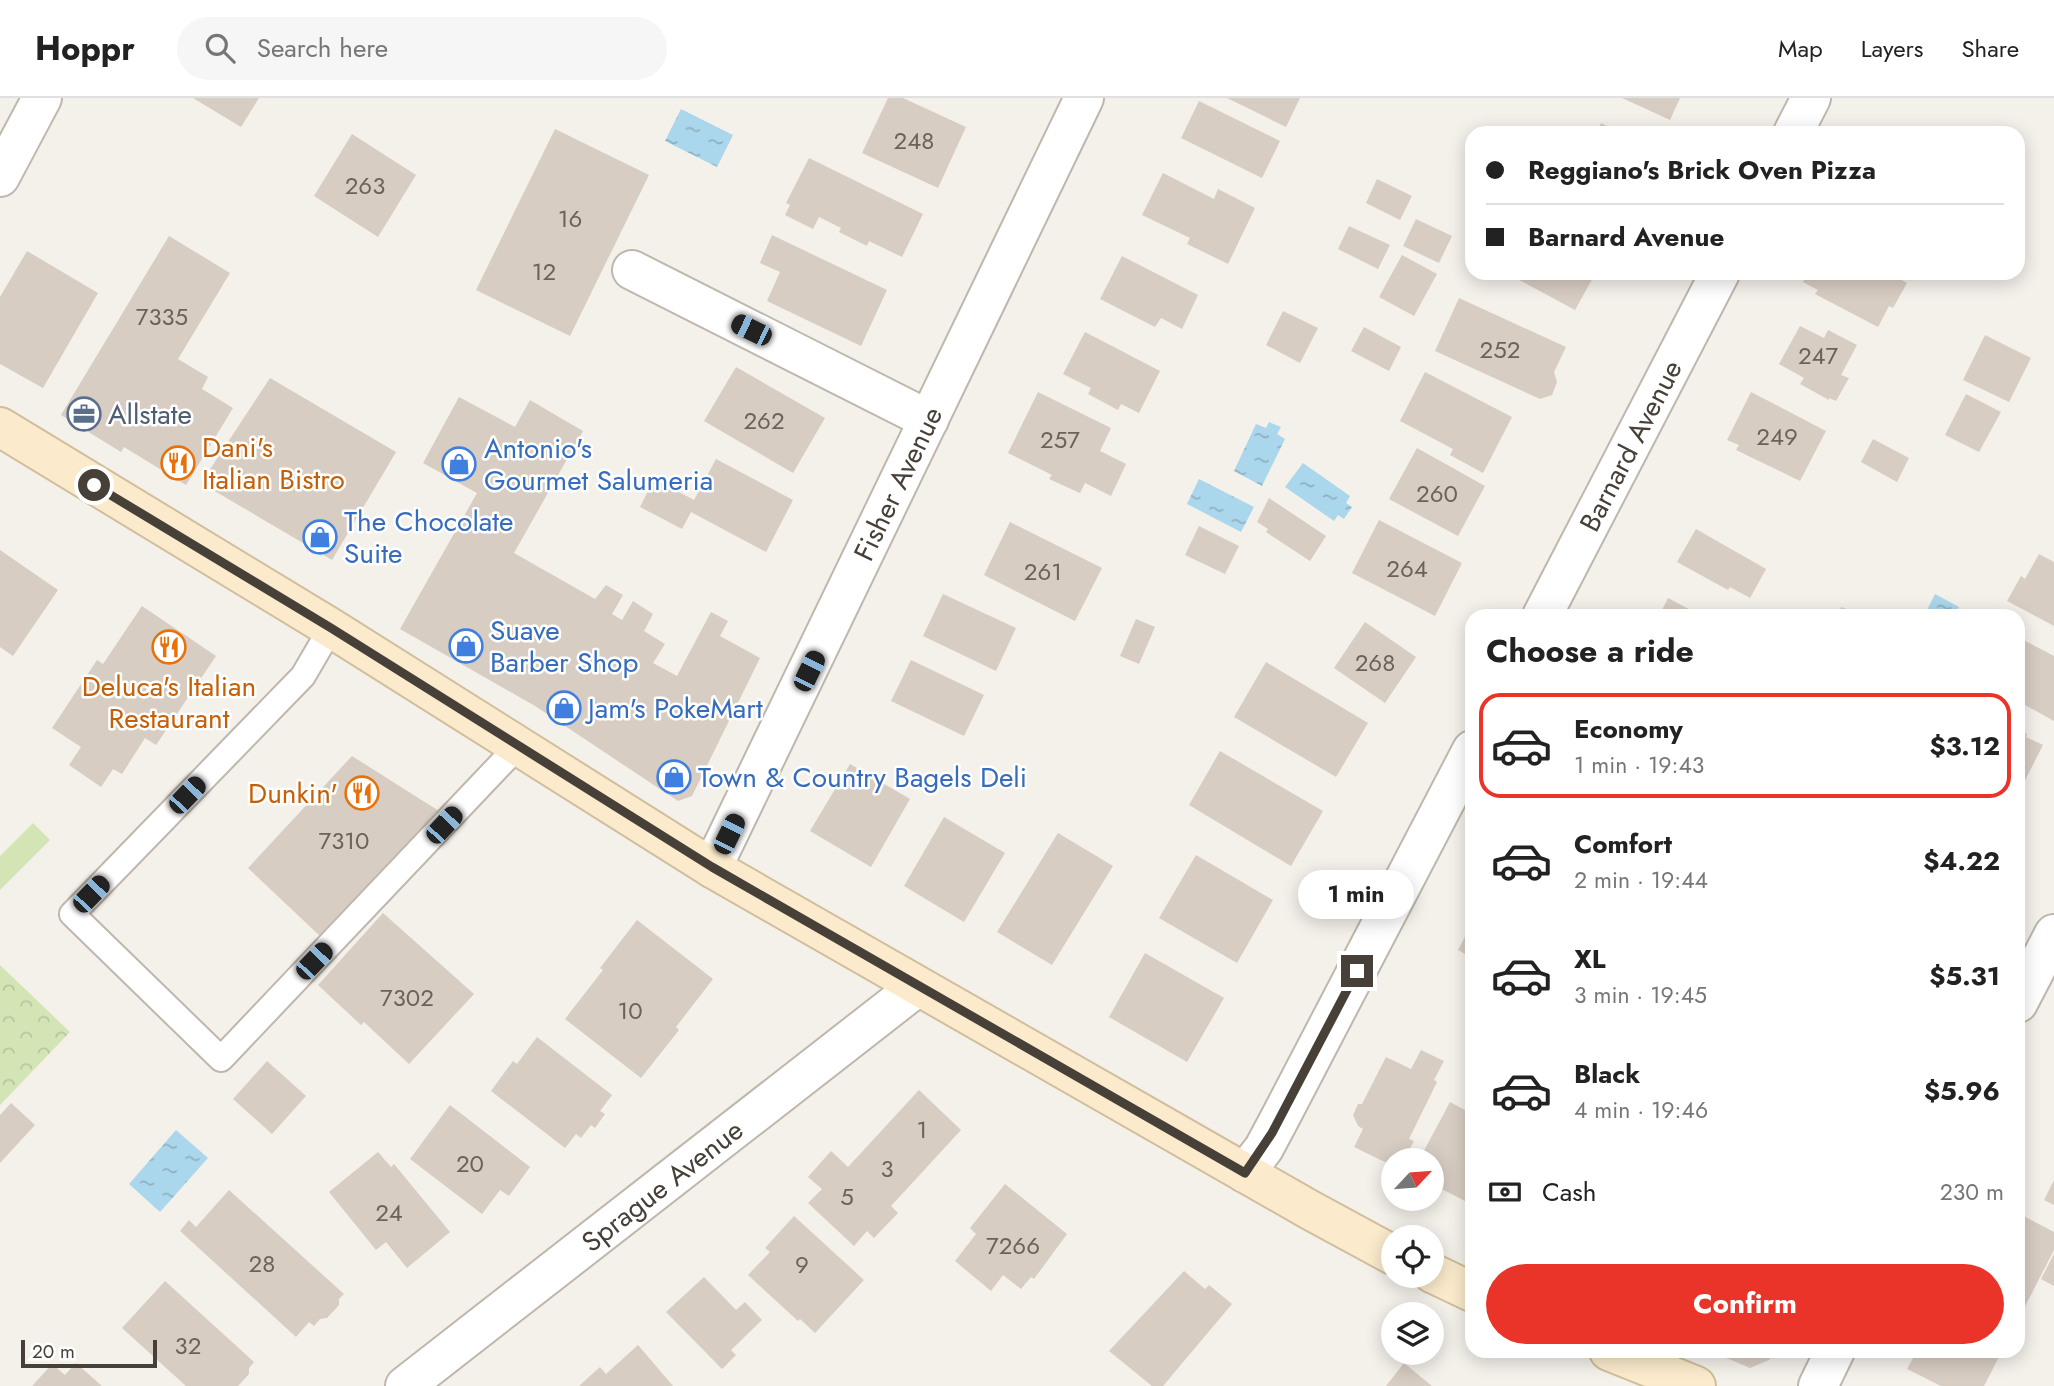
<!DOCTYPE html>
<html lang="en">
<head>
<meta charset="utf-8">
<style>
	:root { --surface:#fff; --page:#f6f6f6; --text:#222; --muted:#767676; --line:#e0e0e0; --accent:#eb3429 }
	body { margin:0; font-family:Jost,sans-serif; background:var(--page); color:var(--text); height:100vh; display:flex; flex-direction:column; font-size:26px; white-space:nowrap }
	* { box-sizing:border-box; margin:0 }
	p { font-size:23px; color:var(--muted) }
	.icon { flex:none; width:38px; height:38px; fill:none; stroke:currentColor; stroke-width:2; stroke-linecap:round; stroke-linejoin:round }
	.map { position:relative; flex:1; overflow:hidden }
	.drawer { position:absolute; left:1465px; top:511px; width:560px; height:749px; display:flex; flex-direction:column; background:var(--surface); border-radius:21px; box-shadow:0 4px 18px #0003 }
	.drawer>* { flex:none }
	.hud { position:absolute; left:1465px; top:28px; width:560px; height:154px; border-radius:21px; box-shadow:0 4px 18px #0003; display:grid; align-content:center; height:154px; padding:0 21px; background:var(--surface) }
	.needle { width:46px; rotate:64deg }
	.controls { position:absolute; left:1381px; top:1050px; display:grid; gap:14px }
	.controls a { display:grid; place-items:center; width:63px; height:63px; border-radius:50%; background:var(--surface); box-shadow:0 4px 18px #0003; font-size:35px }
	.scale { position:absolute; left:21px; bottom:18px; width:136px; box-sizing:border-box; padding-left:7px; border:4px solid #474038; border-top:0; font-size:19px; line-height:24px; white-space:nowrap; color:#474038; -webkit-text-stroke:5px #fff; paint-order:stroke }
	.end { position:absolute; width:32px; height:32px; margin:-16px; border:9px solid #474038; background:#fff; box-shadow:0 0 0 4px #fff }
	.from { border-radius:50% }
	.bubble { position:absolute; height:49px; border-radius:24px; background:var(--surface); box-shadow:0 4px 18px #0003; font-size:23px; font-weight:700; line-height:49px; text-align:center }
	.car { position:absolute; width:21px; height:42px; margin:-21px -10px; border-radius:9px; box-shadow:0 0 5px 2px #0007; background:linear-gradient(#222 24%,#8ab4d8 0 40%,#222 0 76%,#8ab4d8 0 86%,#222 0) }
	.hud b { display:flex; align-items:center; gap:24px; height:66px; font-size:26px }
	.hud b+b { border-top:2px solid var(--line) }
	.hud i { width:18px; height:18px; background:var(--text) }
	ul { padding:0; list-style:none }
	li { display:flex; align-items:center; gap:21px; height:105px; margin:0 14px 10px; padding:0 7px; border:4px solid transparent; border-radius:21px }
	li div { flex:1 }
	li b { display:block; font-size:26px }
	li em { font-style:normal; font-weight:700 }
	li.current { border-color:var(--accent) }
	li>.icon { width:63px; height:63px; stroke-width:1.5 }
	h2 { padding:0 21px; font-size:32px; line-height:84px }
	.pay { display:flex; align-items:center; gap:18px; height:77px; padding:0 21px; font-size:26px }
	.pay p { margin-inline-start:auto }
	.button { display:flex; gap:14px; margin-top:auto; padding:14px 21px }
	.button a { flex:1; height:80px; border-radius:42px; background:var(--accent); color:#fff; font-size:28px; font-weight:700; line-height:80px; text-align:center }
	header { display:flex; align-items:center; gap:42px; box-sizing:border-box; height:98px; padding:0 35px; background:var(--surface); border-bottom:2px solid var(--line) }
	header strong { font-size:33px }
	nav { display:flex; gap:38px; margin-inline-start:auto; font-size:24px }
	.search { width:490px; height:63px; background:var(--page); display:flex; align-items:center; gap:18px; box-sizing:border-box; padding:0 24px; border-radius:38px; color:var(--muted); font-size:26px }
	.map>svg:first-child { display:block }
	.grass { fill:#d4e5b5 }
	.park { fill:url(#park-crowns) }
	.water { fill:url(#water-ripples) }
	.building { fill:#d8cdc3 }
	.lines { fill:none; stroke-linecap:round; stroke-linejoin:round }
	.service-casing { stroke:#bfb7ad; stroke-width:28 }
	.minor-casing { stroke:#bfb7ad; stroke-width:42 }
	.secondary-casing { stroke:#d0be9c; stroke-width:42 }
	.service { stroke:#fff; stroke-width:24 }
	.minor { stroke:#fff; stroke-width:38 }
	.secondary { stroke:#fbebcc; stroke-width:38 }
	.route { stroke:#474038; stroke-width:9 }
	.labels { text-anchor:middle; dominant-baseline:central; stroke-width:5; stroke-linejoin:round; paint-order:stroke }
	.number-label { font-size:24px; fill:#6b635b }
	.service-label { font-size:28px; fill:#4e5e75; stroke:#fff; text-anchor:start }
	.street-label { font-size:28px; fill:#474038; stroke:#fff }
	.food-label { font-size:28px; fill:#c56008; stroke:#fff; text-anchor:start }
	.shop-label { font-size:28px; fill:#366cbe; stroke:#fff; text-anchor:start }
</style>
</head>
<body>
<header>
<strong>Hoppr</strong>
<div class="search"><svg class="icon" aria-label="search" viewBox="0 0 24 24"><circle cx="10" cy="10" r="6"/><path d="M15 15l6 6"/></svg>Search here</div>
<nav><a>Map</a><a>Layers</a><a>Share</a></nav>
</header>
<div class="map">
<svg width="2054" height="1288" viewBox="0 0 2054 1288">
	<defs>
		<pattern id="park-crowns" width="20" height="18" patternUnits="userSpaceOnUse" patternTransform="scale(1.75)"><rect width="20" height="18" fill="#d4e5b5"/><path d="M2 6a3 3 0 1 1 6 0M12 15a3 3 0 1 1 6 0" fill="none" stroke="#b7c69c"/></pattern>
		<pattern id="water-ripples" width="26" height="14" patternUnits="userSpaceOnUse" patternTransform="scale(1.75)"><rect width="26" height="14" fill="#abd7ec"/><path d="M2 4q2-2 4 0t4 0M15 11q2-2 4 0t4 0" fill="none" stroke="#8db0c0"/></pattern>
	</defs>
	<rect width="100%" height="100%" fill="#f4f0ea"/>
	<path class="grass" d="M33,725l17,17 -50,50v-34z"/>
	<path class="park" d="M0,867l70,67 -70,73z"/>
	<g class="water">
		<path d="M681,11l52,26 -16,32 -52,-26z"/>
		<path d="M1269,324l12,5 -4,7 8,5 -23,47 -28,-15 22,-47 10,4z"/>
		<path d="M1303,365l47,33 -4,7 6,4 -8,12 -6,-4 -4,6 -49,-34z"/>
		<path d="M1199,381l55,28 -13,25 -54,-28z"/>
		<path d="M1935,496l24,13 -5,9h-30z"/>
		<path d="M176,1032l32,28 -48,54 -31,-28z"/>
	</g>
	<g class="building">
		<path d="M193,0h66l-18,29z"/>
		<path d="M888,0h15l63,29 -28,61 -76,-35z"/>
		<path d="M1227,0h73l-14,29z"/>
		<path d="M1622,0h58l-10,22z"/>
		<path d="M1199,3l81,40 -18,37 -81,-40z"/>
		<path d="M1601,25l20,10h-24z"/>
		<path d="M555,31l94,46 -79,161 -94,-46z"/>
		<path d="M352,36l64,41 -38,62 -64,-41z"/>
		<path d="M809,60l114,56 -21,43 -33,-16 -2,5 -28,-14 2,-4 -22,-11 -6,12 -28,-14 5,-10 -4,-2z"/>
		<path d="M1163,75l51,26 4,-10 37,19 -27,56 -41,-20 3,-6 -48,-23z"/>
		<path d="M1377,81l35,17 -12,24 -34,-17z"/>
		<path d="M1416,121l36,17 -13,27 -36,-17z"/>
		<path d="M1349,128l41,19 -12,24 -40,-20z"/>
		<path d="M772,137l115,55 -26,56 -94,-45 13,-29 -20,-9z"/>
		<path d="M169,138l61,37 -52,86 30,18 -6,12 31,19 -47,77 -62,-38 -3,5 -60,-37z"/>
		<path d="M27,153l71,42 -55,95 -43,-24v-67z"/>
		<path d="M1402,157l35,19 -23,42 -35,-19z"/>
		<path d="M1122,158l76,39 -16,34 -21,-11 -6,9 -55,-28z"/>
		<path d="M1511,175h82l2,1 -20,36 -65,-35z"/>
		<path d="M1808,175h80l19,10 -14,25 -4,-2 -11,21 -63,-33 3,-4 -15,-8z"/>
		<path d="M1459,200l107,49 -12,25 3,10 -5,13 -12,4 -105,-48z"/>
		<path d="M1283,213l35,17 -18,35 -34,-18z"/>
		<path d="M1800,228l24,12 4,-8 29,15 -16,30 8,3 -13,23 -7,-3v2l-29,-16 4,-6 -25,-14z"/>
		<path d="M1364,229l37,20 -12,24 -38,-20z"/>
		<path d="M1085,234l75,39 -21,42 -18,-9 -3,6 -30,-16 3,-6 -28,-14z"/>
		<path d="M1985,237l46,23 -22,44 -46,-22z"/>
		<path d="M736,269l89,51 -32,55 -89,-52z"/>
		<path d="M1425,274l87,45 -29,56 -33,-18 3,-6 -53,-28z"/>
		<path d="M270,280l126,74 -64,108 -131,-77z"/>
		<path d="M1038,294l73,36 -11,23 26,13 -15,32 -26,-13 -5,10 -31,-14 3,-4 -44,-22z"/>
		<path d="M1751,294l75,39 -26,50 -64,-31 3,-5 -12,-5z"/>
		<path d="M1966,296l35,18 -22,40 -34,-17z"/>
		<path d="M459,299l56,30 15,-27 53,31 -69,122 81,46 11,-14 17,10 -11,19 10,6 11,-19 20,13 -9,17 21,13 -12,19 24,13 34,-64 17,9 -8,15 40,22 -68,138 -14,5 -143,-95 -135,-77 77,-136 -54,-30z"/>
		<path d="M1873,341l36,19 -12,24 -36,-20z"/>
		<path d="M1417,350l68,38 -27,50 -69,-37z"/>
		<path d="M716,361l77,41 -27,52 -75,-40 -9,17 -42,-22 14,-28 40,21z"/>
		<path d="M1269,400l57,38 -16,25 -44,-29 2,-3 -11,-7z"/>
		<path d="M1379,422l83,43 -27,53 -83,-43z"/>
		<path d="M1010,424l92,46 -27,53 -91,-46z"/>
		<path d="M1199,428l40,20 -14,28 -40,-19z"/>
		<path d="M1696,431l70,40 -16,29 -20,-11 -2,3 -51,-28z"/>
		<path d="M0,452l58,40 -45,66 -13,-9z"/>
		<path d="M2039,456l15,8v64l-47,-25 14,-25 4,3z"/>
		<path d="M943,496l73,34 -20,43 -73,-35z"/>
		<path d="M1668,500l34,18h-43z"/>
		<path d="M142,508l74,50 -60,89 -11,-7 -23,36 -9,-5 -12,18 -32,-22 12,-18 -29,-19 45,-68 6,4z"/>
		<path d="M1841,509l26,9h-29z"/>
		<path d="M1136,521l19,8 -16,37 -19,-8z"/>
		<path d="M1365,524l51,35 -31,46 -51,-35z"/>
		<path d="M2018,539l36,19v65l-36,-20z"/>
		<path d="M911,562l73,35 -20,41 -73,-35z"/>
		<path d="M1266,564l102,61 -32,54 -102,-60z"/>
		<path d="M2018,632l9,4 -1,3 17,8 -25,49z"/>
		<path d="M1220,653l103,60 -32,55 -102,-61z"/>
		<path d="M352,658l87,55 -117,127 -74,-70z"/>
		<path d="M850,666l60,35 -39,68 -61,-36z"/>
		<path d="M944,719l61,36 -41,69 -60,-36z"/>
		<path d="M1058,735l55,33 -61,99 -55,-33z"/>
		<path d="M1196,757l77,45 -36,63 -78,-45z"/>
		<path d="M383,815l91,81 -65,70 -45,-42 -3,3 -43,-40z"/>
		<path d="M637,822l76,59 -37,48 3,3 -38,48 -76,-59 38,-49 -3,-2z"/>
		<path d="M1472,825v35l-14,-8z"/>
		<path d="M1145,855l79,45 -37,64 -78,-45z"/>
		<path d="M537,939l75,58 -12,16 5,3 -10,14 -4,-3 -10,13 -5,-4 -11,14 -74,-57 22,-30 4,3z"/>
		<path d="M1421,952l23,11 -10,19 3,2 -28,57 5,2 -10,19h-11v6l-39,-19 9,-18 -5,-3 -5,-11 5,-11h4l24,-47 25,12z"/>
		<path d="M267,963l39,35 -34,38 -39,-35z"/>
		<path d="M919,992l42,40 -70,76 7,7 -24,25 -7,-7 -13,15 -46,-43 14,-14 -14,-12 23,-26 17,16z"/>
		<path d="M1450,1004l22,12v75l-7,12 -33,-17v-24h-13z"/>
		<path d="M11,1005l24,22 -35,38v-48z"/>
		<path d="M450,1007l80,62 -21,29 -9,-6 -18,24 -72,-55z"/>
		<path d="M378,1054l13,15 3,-3 56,68 -43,36 -21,-26 -10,8 -47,-58z"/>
		<path d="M2054,1082v25l-10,-5z"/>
		<path d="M1005,1086l62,50 -33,45 -3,-2 -10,12 -18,-14 -12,16 -36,-30 21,-27 -6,-6z"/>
		<path d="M229,1092l115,104 -5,5v6l-12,13 -7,1 -6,7 -5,-4 -13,15 -116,-106 9,-11 7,7z"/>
		<path d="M2018,1115l36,19v18l-36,70z"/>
		<path d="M794,1118l70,64 -49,53 -15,-14 -2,2 -50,-46 22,-23 -5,-4z"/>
		<path d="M2054,1156v32l-13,-7z"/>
		<path d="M1184,1173l21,18 4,-4 23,19 -69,82h-11l-43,-35z"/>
		<path d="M704,1179l32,33 9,-8 17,18 -31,30 5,5 -14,14 -56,-57z"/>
		<path d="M165,1183l89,81 -5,6v6l-11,12h-52l-64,-58z"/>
		<path d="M638,1247l35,41h-94l21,-19 6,7z"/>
		<path d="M1710,1253h64l-5,9 -19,8z"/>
		<path d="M1917,1253h85l-18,35h-43l-34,-17z"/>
		<path d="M76,1265l26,23h-70l20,-22 13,11z"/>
		<path d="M1404,1265l28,23h-46z"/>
	</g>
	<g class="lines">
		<defs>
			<path id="service" d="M331,530l-28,48 -231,238 149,145 297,-313"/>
			<g id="minor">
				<path d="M1793,35l18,-35"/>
				<path d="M0,79l42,-79"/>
				<path d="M632,172l297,150"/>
				<path id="s1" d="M1542,518l178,-343"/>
				<path id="s2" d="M712,770l372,-770"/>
				<path d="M2018,905l36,-69"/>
				<path d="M1245,1075l19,-25 16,-30 192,-368"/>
				<path id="s3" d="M405,1288l512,-399"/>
				<path d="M1818,1288l17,-35"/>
			</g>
			<g id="secondary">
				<path d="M0,329l331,201 381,240 598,342 83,45"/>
				<path d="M1432,1175l40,19"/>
				<path d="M1609,1253l87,35"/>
			</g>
		</defs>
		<use href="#service" class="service-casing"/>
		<use href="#minor" class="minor-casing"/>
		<use href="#secondary" class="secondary-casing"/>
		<use href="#service" class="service"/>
		<use href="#minor" class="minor"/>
		<use href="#secondary" class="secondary"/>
	</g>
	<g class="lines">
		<path class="route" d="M94,387l237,143 381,239 533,306 27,-40 85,-162"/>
	</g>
	<defs>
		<symbol id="office-ring" viewBox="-11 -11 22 22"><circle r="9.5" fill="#fff" stroke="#5c6f8a" stroke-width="1.5"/><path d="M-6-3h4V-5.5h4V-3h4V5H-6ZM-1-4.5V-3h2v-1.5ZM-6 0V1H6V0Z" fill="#5c6f8a"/></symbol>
		<symbol id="restaurant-ring" viewBox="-11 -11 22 22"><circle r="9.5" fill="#fff" stroke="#e8710a" stroke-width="1.5"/><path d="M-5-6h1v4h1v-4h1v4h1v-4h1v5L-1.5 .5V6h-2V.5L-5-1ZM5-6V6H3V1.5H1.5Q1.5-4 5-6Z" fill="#e8710a"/></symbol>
		<symbol id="shop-ring" viewBox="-11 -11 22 22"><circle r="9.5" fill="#fff" stroke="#3f7fe0" stroke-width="1.5"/><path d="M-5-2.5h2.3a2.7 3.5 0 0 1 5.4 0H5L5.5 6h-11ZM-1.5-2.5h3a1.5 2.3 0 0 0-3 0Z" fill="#3f7fe0"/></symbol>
	</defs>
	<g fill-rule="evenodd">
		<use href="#office-ring" x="65" y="297" width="38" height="38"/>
		<use href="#restaurant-ring" x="159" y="346" width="38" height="38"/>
		<use href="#shop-ring" x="440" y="347" width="38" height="38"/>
		<use href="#shop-ring" x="301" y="420" width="38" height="38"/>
		<use href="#shop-ring" x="447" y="529" width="38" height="38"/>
		<use href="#restaurant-ring" x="150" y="530" width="38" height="38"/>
		<use href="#shop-ring" x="545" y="591" width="38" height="38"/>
		<use href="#shop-ring" x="655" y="660" width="38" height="38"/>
		<use href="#restaurant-ring" x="343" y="676" width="38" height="38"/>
	</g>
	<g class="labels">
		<g class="number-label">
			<text x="914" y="42">248</text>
			<text x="365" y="87">263</text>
			<text x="570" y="120">16</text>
			<text x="544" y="173">12</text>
			<text x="162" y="218">7335</text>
			<text x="1500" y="251">252</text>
			<text x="1818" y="257">247</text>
			<text x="764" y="322">262</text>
			<text x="1777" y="338">249</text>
			<text x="1060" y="341">257</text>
			<text x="1437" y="395">260</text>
			<text x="1407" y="470">264</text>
			<text x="1043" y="473">261</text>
			<text x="1375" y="564">268</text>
			<text x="344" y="742">7310</text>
			<text x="407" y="899">7302</text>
			<text x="630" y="912">10</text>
			<text x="922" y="1031">1</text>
			<text x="470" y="1065">20</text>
			<text x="887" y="1070">3</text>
			<text x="847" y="1098">5</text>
			<text x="389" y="1114">24</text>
			<text x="1013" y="1147">7266</text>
			<text x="262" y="1165">28</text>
			<text x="802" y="1166">9</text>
			<text x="188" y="1247">32</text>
		</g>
		<g class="service-label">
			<text x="108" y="316">Allstate</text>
		</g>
		<g class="street-label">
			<text stroke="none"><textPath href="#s1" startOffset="192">Barnard Avenue</textPath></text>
			<text stroke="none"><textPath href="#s2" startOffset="427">Fisher Avenue</textPath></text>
			<text stroke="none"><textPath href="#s3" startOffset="326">Sprague Avenue</textPath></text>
		</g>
		<g class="food-label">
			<text x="202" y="349">Dani's<tspan x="202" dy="32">Italian Bistro</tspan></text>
			<text x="169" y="588" text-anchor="middle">Deluca's Italian<tspan x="169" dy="32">Restaurant</tspan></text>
			<text x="338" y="695" text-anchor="end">Dunkin'</text>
		</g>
		<g class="shop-label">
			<text x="484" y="350">Antonio's<tspan x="484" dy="32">Gourmet Salumeria</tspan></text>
			<text x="344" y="423">The Chocolate<tspan x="344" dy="32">Suite</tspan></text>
			<text x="490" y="532">Suave<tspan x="490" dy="32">Barber Shop</tspan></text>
			<text x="588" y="610">Jam's PokeMart</text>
			<text x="698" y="679">Town &amp; Country Bagels Deli</text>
		</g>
	</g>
</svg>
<div class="controls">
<a><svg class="needle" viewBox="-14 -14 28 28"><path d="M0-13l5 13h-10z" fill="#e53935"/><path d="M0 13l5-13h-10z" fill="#767676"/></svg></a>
<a><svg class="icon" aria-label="locate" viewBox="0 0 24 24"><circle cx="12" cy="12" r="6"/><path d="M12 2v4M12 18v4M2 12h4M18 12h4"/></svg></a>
<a><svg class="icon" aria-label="layers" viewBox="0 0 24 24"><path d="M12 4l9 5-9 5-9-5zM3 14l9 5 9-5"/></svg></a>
</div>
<div class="scale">20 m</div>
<i class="end from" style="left:94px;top:387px"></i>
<i class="end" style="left:1357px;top:873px"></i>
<div class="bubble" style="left:1298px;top:772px;width:116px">1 min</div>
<i class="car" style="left:751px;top:232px;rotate:296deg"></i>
<i class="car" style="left:809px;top:573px;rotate:26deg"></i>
<i class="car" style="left:187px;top:697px;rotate:44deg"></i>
<i class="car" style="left:444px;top:727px;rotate:43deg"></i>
<i class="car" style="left:729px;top:736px;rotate:26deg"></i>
<i class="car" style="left:91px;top:796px;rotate:44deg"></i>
<i class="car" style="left:314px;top:863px;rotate:44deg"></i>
<div class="hud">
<b><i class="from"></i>Reggiano's Brick Oven Pizza</b>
<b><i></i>Barnard Avenue</b>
</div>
<section class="drawer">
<h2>Choose a ride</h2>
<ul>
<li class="current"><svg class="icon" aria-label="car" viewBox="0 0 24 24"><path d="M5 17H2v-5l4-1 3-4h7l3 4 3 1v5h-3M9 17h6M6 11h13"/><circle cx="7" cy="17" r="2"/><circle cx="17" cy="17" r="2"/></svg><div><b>Economy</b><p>1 min · 19:43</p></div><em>$3.12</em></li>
<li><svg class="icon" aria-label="car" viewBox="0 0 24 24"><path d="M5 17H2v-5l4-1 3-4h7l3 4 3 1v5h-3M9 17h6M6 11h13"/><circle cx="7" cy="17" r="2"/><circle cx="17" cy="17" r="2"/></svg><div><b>Comfort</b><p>2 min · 19:44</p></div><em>$4.22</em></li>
<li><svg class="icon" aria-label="car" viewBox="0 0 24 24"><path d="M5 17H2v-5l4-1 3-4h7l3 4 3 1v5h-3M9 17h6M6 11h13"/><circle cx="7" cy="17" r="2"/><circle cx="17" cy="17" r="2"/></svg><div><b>XL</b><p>3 min · 19:45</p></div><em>$5.31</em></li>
<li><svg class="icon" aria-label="car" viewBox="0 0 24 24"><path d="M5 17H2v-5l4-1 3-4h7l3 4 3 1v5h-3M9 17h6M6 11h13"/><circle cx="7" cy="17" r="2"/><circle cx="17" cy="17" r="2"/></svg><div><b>Black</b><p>4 min · 19:46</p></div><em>$5.96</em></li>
</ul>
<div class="pay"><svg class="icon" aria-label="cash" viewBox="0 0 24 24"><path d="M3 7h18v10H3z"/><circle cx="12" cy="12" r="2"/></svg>Cash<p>230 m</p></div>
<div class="button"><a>Confirm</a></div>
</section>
</div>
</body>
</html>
